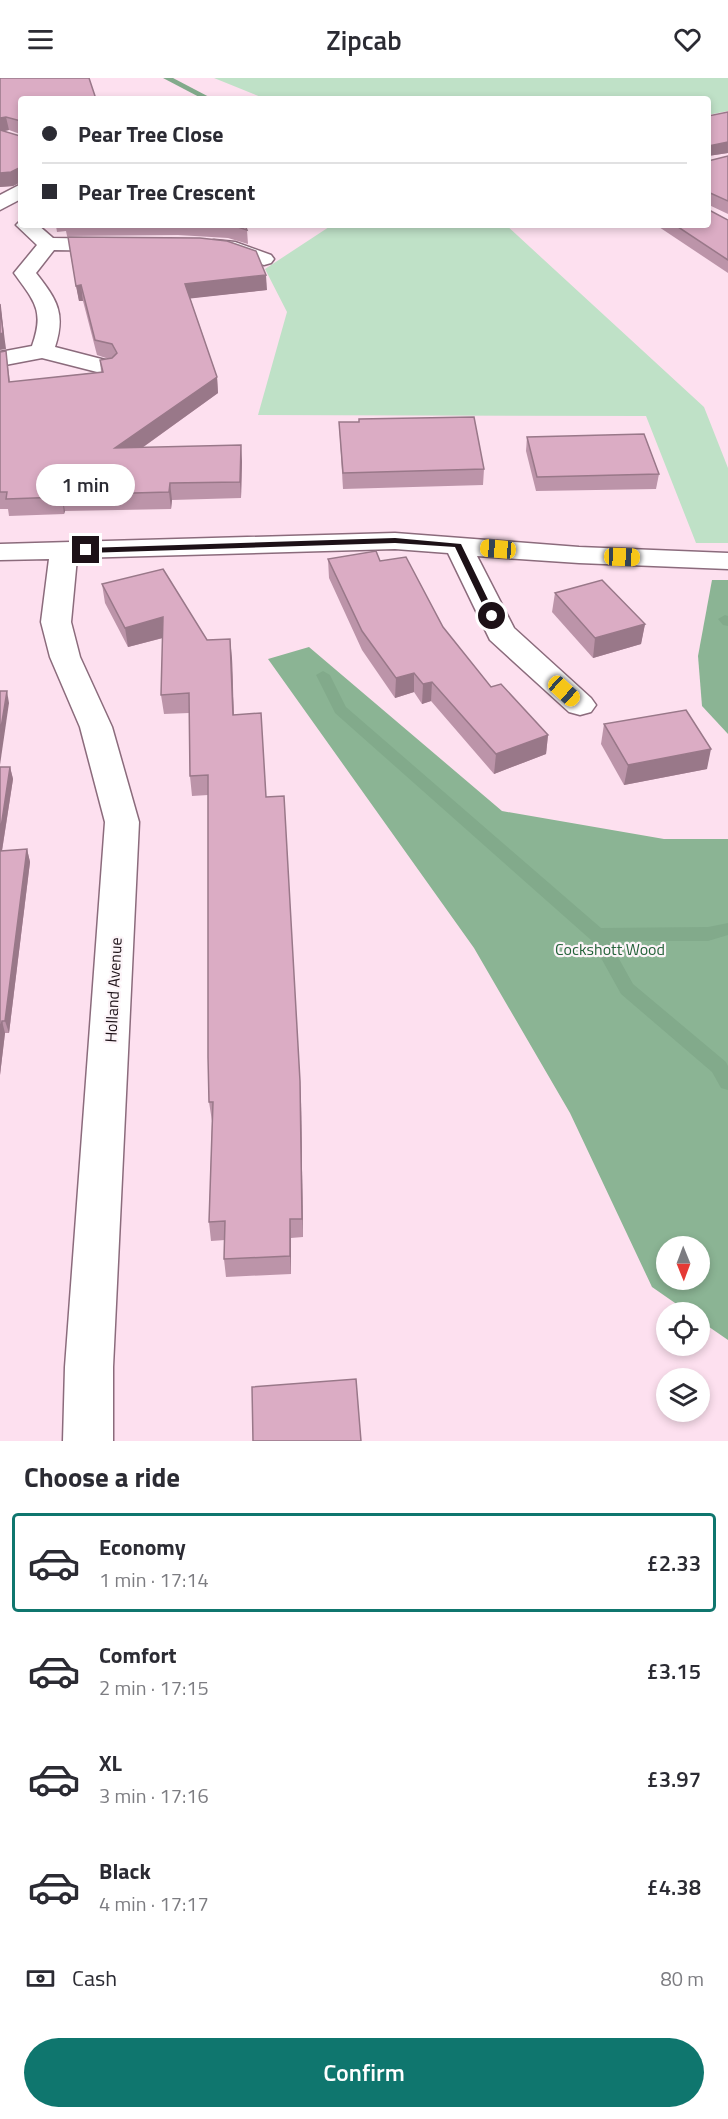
<!DOCTYPE html>
<html lang="en">
<head>
<meta charset="utf-8">
<style>
	:root { --surface:#fff; --page:#f2f2f3; --text:#2b2b33; --muted:#7c7c81; --line:#e1e1e2; --accent:#0f766e }
	body { margin:0; font-family:"Titillium Web",sans-serif; background:var(--page); color:var(--text); height:100vh; display:flex; flex-direction:column; font-size:22px; white-space:nowrap }
	* { box-sizing:border-box; margin:0 }
	p { font-size:20px; color:var(--muted) }
	.icon { flex:none; width:33px; height:33px; fill:none; stroke:currentColor; stroke-width:2; stroke-linecap:round; stroke-linejoin:round }
	.map { position:relative; height:1363px; overflow:hidden }
	.details { display:flex; flex-direction:column; background:var(--surface); flex:1 }
	.details>* { flex:none }
	.banner { position:absolute; left:18px; top:18px; width:693px; height:132px; border-radius:6px; box-shadow:0 3px 9px #0003; display:grid; align-content:center; height:132px; padding:0 24px; background:var(--surface) }
	.needle { width:39px; rotate:179deg }
	.buttons { position:absolute; left:656px; top:1158px; display:grid; gap:12px }
	.buttons a { display:grid; place-items:center; width:54px; height:54px; border-radius:50%; background:var(--surface); box-shadow:0 3px 9px #0003; font-size:30px }
	.end { position:absolute; width:27px; height:27px; margin:-14px; border:8px solid #1d1117; background:#fff; box-shadow:0 0 0 3px #fff }
	.from { border-radius:50% }
	.bubble { position:absolute; height:42px; border-radius:21px; background:var(--surface); box-shadow:0 3px 9px #0003; font-size:20px; font-weight:600; line-height:42px; text-align:center }
	.car { position:absolute; width:18px; height:36px; margin:-18px -9px; border-radius:8px; box-shadow:0 0 4px 2px #0007; background:linear-gradient(#f5c518 24%,#345 0 40%,#f5c518 0 76%,#345 0 86%,#f5c518 0) }
	.banner b { display:flex; align-items:center; gap:21px; height:57px; font-size:22px }
	.banner b+b { border-top:2px solid var(--line) }
	.banner i { width:15px; height:15px; background:var(--text) }
	ul { padding:0; list-style:none }
	li { display:flex; align-items:center; gap:18px; height:99px; margin:0 12px 9px; padding:0 12px; border:3px solid transparent; border-radius:6px }
	li div { flex:1 }
	li b { display:block; font-size:22px }
	li em { font-style:normal; font-weight:600 }
	li.active { border-color:var(--accent) }
	li>.icon { width:54px; height:54px; stroke-width:1.5 }
	h2 { padding:0 24px; font-size:27px; line-height:72px }
	.pay { display:flex; align-items:center; gap:15px; height:66px; padding:0 24px; font-size:22px }
	.pay p { margin-inline-start:auto }
	.cta { display:flex; gap:12px; margin-top:auto; padding:12px 24px }
	.cta a { flex:1; height:69px; border-radius:36px; background:var(--accent); color:#fff; font-size:24px; font-weight:600; line-height:69px; text-align:center }
	header { display:flex; justify-content:space-between; align-items:center; height:78px; padding:0 24px; background:var(--surface); font-size:27px; font-weight:600 }
	.map>svg:first-child { display:block }
	.green { fill:#bfe1c7 }
	.forest { fill:#8bb494; fill-rule:evenodd }
	.lines { fill:none; stroke-linecap:round; stroke-linejoin:round }
	.stream { fill:#82aa8b; fill-rule:evenodd }
	.minor-casing { stroke:#8b6b7c; stroke-width:3 }
	.minor { fill:#fff; fill-rule:evenodd }
	.wall { fill:#bc94a9; fill-rule:evenodd }
	.shaded-wall { fill:#997889 }
	.building { fill:#dbacc4; stroke:#997889; stroke-width:1.5 }
	.route { fill:#1d1117 }
	.labels { text-anchor:middle; dominant-baseline:central; stroke-width:4.5; stroke-linejoin:round; paint-order:stroke }
	.park-label { font-size:16px; fill:#25633a; stroke:#fcf4f8 }
	.street-label { font-size:16px; fill:#1d1117; stroke:#fcf4f8 }
</style>
</head>
<body>
<header><svg class="icon" aria-label="menu" viewBox="0 0 24 24"><path d="M4 6h16M4 12h16M4 18h16"/></svg>Zipcab<svg class="icon" aria-label="heart" viewBox="0 0 24 24"><path d="M12 20l-8-8c-3-5 5-10 8-4 3-6 11-1 8 4z"/></svg></header>
<div class="map">
<svg width="728" height="1363" viewBox="0 0 728 1363">
	<rect width="100%" height="100%" fill="#fde0ef"/>
	<g class="green">
		<path d="M214,0h514v33l-20,4v-16h-442z"/>
		<path d="M332,147h174l198,182 24,61v75h-32l-50,-127 -388,-1 29,-103 -22,-43z"/>
	</g>
	<g class="forest">
		<path d="M712,502h16v154l-26,-28 -4,-50z"/>
		<path d="M309,569l193,164 162,28h64v501l-29,-20v-8h-11l-36,-25 -82,-174 -96,-165 -206,-289zM666,1168h33v34h-33z"/>
	</g>
	<g class="lines">
		<g class="stream">
			<path d="M163,0h10l40,21h-10z"/>
			<path d="M725,537l3,1v10l-5,-1 -5,-6z"/>
			<path d="M323,593l7,4 16,32 255,221 107,-1 20,-4v12l-20,6h-99l24,43 93,78 2,4v24l-7,-2 -9,-16 -91,-78 -30,-54 -256,-227 -19,-38z"/>
		</g>
		<defs>
			<g id="minor">
				<path d="M21,106v15l-21,11v-15z"/>
				<path d="M21,142v5h17l15,13 62,1 7,2 3,4 -3,4 -7,2 -61,-1 -18,23c21,27 30,40 19,74l58,15 4,5 -4,5 -8,2 -63,-16 -42,8v-14l32,-6c13,-36 2,-45 -18,-73l23,-28 -21,-20z"/>
				<path d="M214,162l21,2 36,13 3,4 -3,4 -7,2 -38,-13 -19,-2 -3,-4 3,-4z"/>
				<path d="M395,455l184,14 149,6v16l-149,-6 -102,-7 37,72 77,70 5,7 -5,7 -11,3 -11,-3 -79,-72 -42,-87 -53,-4 -318,9 -6,64 9,35 32,70 27,95 -26,545v74h-50l2,-74 40,-545 -25,-95 -30,-70 -9,-35 8,-63 -49,1v-16z"/>
			</g>
		</defs>
		<use href="#minor" class="minor-casing"/>
		<use href="#minor" class="minor"/>
	</g>
	<g class="wall">
		<path d="M0,0l21,21v83l-8,4 -13,1zM9,52l11,4v2l-16,-5z"/>
		<path d="M728,34v41l-20,3v5l20,-5v58l-19,-9v5l19,10v53l-72,-48h52v-109z"/>
		<path d="M55,147h190l2,5 1,14 -20,-6 -50,-3 -111,1 -1,-5 -9,1 -1,-6h-1z"/>
		<path d="M70,174l197,38 -77,8 27,79 1,16 -76,55 100,13 -1,37 -69,2 -1,9 -106,2 -1,3 -55,2 -1,-7h-8v-157l6,-1 4,31 91,-10 -1,-12 9,-1 -12,-4 -14,-54h-4z"/>
		<path d="M339,344l145,47 -1,16 -140,4z"/>
		<path d="M527,359l132,37 -3,15 -120,2 -10,-40z"/>
		<path d="M328,481l115,68 48,60 57,48 -2,19 -52,20 -63,-73 -9,3 -8,-12 -19,6 -33,-48 -33,-72z"/>
		<path d="M102,506l105,56 25,18 2,57 32,82 35,304 2,136 -12,1v36l-65,3 -2,-18 1,-19 -14,1 -2,-19 3,-101 -3,-19 -1,-307 -16,1 -2,-20 -1,-63 -25,1 -3,-19 2,-57 -35,9 -23,-44z"/>
		<path d="M555,515l90,31 -4,20 -48,14 -41,-46z"/>
		<path d="M604,646l103,45 -83,16 -23,-41z"/>
		<path d="M0,689h10l3,12 -11,72 25,-2 3,13 -21,171h-4l-5,42z"/>
	</g>
	<g class="shaded-wall">
		<path d="M6,39l3,13 -9,2v10v-24z"/>
		<path d="M728,64v11l-20,3v-10z"/>
		<path d="M19,90l2,14 -8,4 -13,1v-14z"/>
		<path d="M266,197l1,15 -81,9 -1,-15z"/>
		<path d="M81,207l2,16h-4l-3,-15z"/>
		<path d="M0,225l6,46 -6,1z"/>
		<path d="M217,299l1,16 -100,72 -3,-17z"/>
		<path d="M241,367l1,16 -1,37 -1,-16z"/>
		<path d="M170,405l2,17 -1,9 -2,-17z"/>
		<path d="M62,417l3,16 -1,3 -2,-17z"/>
		<path d="M163,539l3,20 -38,10 -3,-19z"/>
		<path d="M645,546l-4,20 -48,14 2,-20z"/>
		<path d="M230,561l2,19 2,76 -1,-19z"/>
		<path d="M414,595v19l-19,6 1,-20z"/>
		<path d="M432,604l-1,19 -9,3 1,-20z"/>
		<path d="M7,613l2,12 -9,62v-31z"/>
		<path d="M548,657l-2,19 -52,20 2,-20z"/>
		<path d="M711,671l-4,20 -83,16 4,-20z"/>
		<path d="M10,689l3,12 -13,84v-29z"/>
		<path d="M27,771l3,13 -21,171 -4,-12z"/>
		<path d="M2,943l3,12 -5,42v-40z"/>
		<path d="M300,1003l1,20 2,136 -1,-18z"/>
		<path d="M290,1141l1,19v36l-1,-18z"/>
	</g>
	<g class="building">
		<path d="M0,0h89l7,21h-75v72l-2,-3 -8,4 -11,1v-43l20,6 1,-15 -15,-4 -6,1z"/>
		<path d="M728,34v30l-20,4v15l20,-5v45l-20,-9 1,18 19,10v40l-53,-35h33v-109z"/>
		<path d="M232,147h13l2,5z"/>
		<path d="M68,159l132,1 27,3 29,10 10,24 -81,9 32,93 -102,71 126,-3 -1,37 -70,1 -1,9 -107,3v2l-56,2 1,-7h-7v-140l6,-1 3,31 94,-10 -3,-12 12,-2 5,-5 -5,-9 -17,-4 -14,-55 -5,1z"/>
		<path d="M0,226l3,29 -3,1z"/>
		<path d="M474,339l10,52 -141,4 -4,-51h20v-3z"/>
		<path d="M644,356l15,40 -122,3 -10,-40z"/>
		<path d="M376,473l4,10 26,-4 37,70 48,60 10,-3 47,51 -52,19 -64,-72 -9,2 -9,-11 -18,5 -34,-47 -34,-72z"/>
		<path d="M163,491l44,71 23,-1 3,76 28,-2 5,84 18,-1 16,285 2,138h-12v37l-66,3 1,-38 -16,1 4,-120h-4l-1,-45v-282l-18,1 -1,-83 -28,2 2,-78 -38,11 -23,-44z"/>
		<path d="M602,502l43,44 -50,14 -40,-45z"/>
		<path d="M0,613h7l-7,43z"/>
		<path d="M686,632l25,39 -83,16 -24,-41z"/>
		<path d="M0,689h10l-10,67z"/>
		<path d="M27,771l-22,172h-3l-2,14v-184z"/>
		<path d="M356,1301l5,62h-108l-1,-54z"/>
	</g>
	<path class="route" d="M395,460l66,6 35,72 -1,1 -7,-1 -33,-69 -60,-4 -309,10 -4,-3 4,-2z"/>
	<g class="labels">
		<g class="park-label">
			<text x="610" y="871">Cockshott Wood</text>
		</g>
		<g class="street-label">
			<text transform="translate(113 912) rotate(-87)">Holland Avenue</text>
		</g>
	</g>
</svg>
<div class="buttons">
<a><svg class="needle" viewBox="-14 -14 28 28"><path d="M0-13l5 13h-10z" fill="#e53935"/><path d="M0 13l5-13h-10z" fill="#7c7c81"/></svg></a>
<a><svg class="icon" aria-label="locate" viewBox="0 0 24 24"><circle cx="12" cy="12" r="6"/><path d="M12 2v4M12 18v4M2 12h4M18 12h4"/></svg></a>
<a><svg class="icon" aria-label="layers" viewBox="0 0 24 24"><path d="M12 4l9 5-9 5-9-5zM3 14l9 5 9-5"/></svg></a>
</div>
<i class="end from" style="left:492px;top:538px"></i>
<i class="end" style="left:86px;top:472px"></i>
<div class="bubble" style="left:36px;top:386px;width:99px">1 min</div>
<i class="car" style="left:498px;top:471px;rotate:275deg"></i>
<i class="car" style="left:622px;top:479px;rotate:92deg"></i>
<i class="car" style="left:564px;top:613px;rotate:132deg"></i>
<div class="banner">
<b><i class="from"></i>Pear Tree Close</b>
<b><i></i>Pear Tree Crescent</b>
</div>
</div>
<section class="details">
<h2>Choose a ride</h2>
<ul>
<li class="active"><svg class="icon" aria-label="car" viewBox="0 0 24 24"><path d="M5 17H2v-5l4-1 3-4h7l3 4 3 1v5h-3M9 17h6M6 11h13"/><circle cx="7" cy="17" r="2"/><circle cx="17" cy="17" r="2"/></svg><div><b>Economy</b><p>1 min · 17:14</p></div><em>£2.33</em></li>
<li><svg class="icon" aria-label="car" viewBox="0 0 24 24"><path d="M5 17H2v-5l4-1 3-4h7l3 4 3 1v5h-3M9 17h6M6 11h13"/><circle cx="7" cy="17" r="2"/><circle cx="17" cy="17" r="2"/></svg><div><b>Comfort</b><p>2 min · 17:15</p></div><em>£3.15</em></li>
<li><svg class="icon" aria-label="car" viewBox="0 0 24 24"><path d="M5 17H2v-5l4-1 3-4h7l3 4 3 1v5h-3M9 17h6M6 11h13"/><circle cx="7" cy="17" r="2"/><circle cx="17" cy="17" r="2"/></svg><div><b>XL</b><p>3 min · 17:16</p></div><em>£3.97</em></li>
<li><svg class="icon" aria-label="car" viewBox="0 0 24 24"><path d="M5 17H2v-5l4-1 3-4h7l3 4 3 1v5h-3M9 17h6M6 11h13"/><circle cx="7" cy="17" r="2"/><circle cx="17" cy="17" r="2"/></svg><div><b>Black</b><p>4 min · 17:17</p></div><em>£4.38</em></li>
</ul>
<div class="pay"><svg class="icon" aria-label="cash" viewBox="0 0 24 24"><path d="M3 7h18v10H3z"/><circle cx="12" cy="12" r="2"/></svg>Cash<p>80 m</p></div>
<div class="cta"><a>Confirm</a></div>
</section>
</body>
</html>
